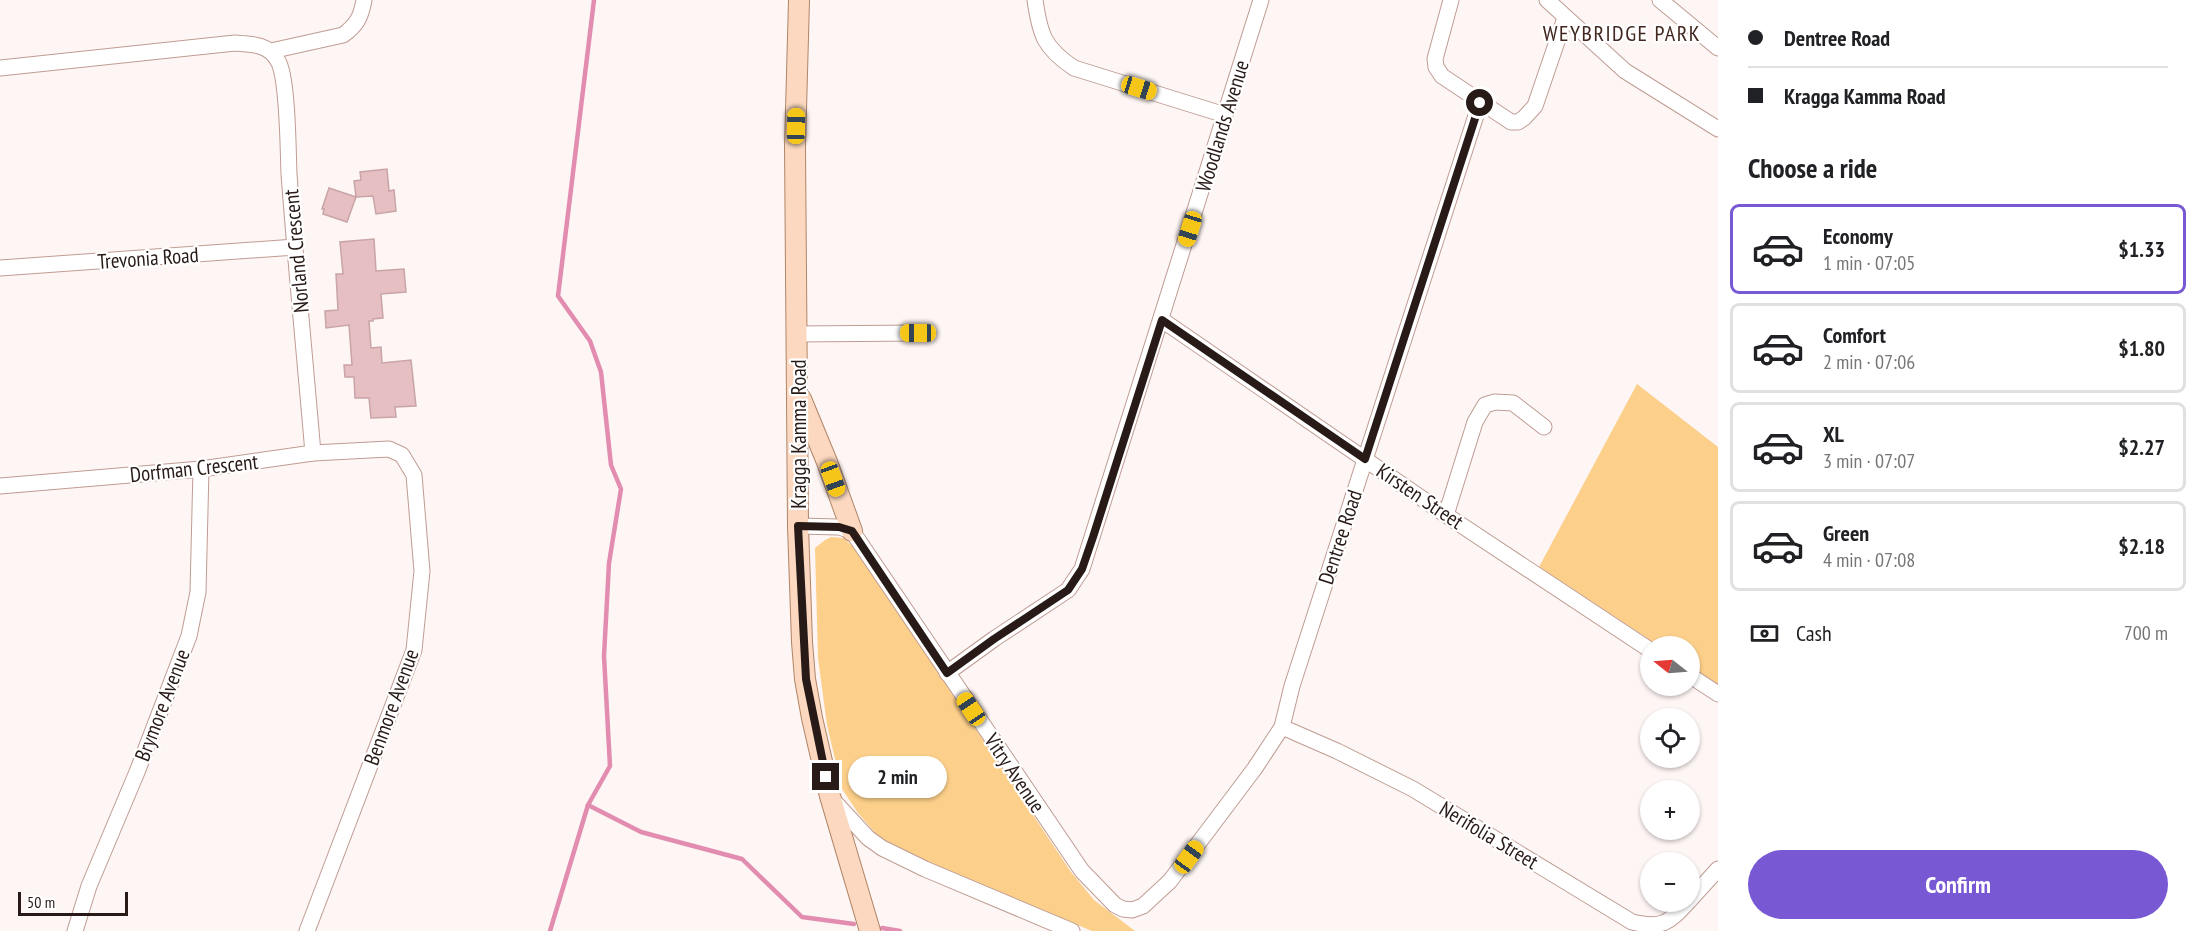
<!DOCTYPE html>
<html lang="en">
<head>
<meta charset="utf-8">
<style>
	:root { --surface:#fff; --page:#f6f6f6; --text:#202124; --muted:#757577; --line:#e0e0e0; --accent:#7859d3 }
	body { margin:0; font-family:"PT Sans Narrow",sans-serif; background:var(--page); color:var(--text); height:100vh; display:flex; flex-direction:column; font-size:22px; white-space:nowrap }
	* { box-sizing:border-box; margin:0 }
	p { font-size:20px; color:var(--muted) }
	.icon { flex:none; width:33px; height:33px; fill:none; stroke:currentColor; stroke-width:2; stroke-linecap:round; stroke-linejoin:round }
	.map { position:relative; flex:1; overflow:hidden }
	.side { display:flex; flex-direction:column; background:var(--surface); width:480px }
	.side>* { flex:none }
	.guide { display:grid; align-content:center; height:132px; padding:0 30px; background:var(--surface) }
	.needle { width:39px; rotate:287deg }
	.fabs { position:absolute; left:1640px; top:636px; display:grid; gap:12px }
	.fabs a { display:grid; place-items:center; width:60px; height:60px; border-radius:50%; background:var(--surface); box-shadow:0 2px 4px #0004; font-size:30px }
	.scale { position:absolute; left:18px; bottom:15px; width:110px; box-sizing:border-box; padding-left:6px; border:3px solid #281b17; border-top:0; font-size:16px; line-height:21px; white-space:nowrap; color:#281b17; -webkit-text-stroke:4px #fff; paint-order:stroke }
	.end { position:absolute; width:27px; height:27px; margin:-14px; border:8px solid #281b17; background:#fff; box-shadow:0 0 0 3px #fff }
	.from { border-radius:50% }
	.bubble { position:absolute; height:42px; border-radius:21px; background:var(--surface); box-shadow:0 2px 4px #0004; font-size:20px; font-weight:700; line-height:42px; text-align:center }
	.car { position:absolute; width:18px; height:36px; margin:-18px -9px; border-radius:8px; box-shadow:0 0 4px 2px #0007; background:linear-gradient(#f5c518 24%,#345 0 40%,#f5c518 0 76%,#345 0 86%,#f5c518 0) }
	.guide b { display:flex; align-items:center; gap:21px; height:57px; font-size:22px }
	.guide b+b { border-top:2px solid var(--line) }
	.guide i { width:15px; height:15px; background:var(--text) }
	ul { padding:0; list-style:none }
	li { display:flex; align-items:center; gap:18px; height:90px; margin:0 12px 9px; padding:0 18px; border:3px solid var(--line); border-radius:9px }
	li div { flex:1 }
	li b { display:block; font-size:22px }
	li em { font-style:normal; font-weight:700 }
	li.current { border-color:var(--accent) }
	li>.icon { width:54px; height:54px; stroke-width:1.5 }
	h2 { padding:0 30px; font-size:27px; line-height:72px }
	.pay { display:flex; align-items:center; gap:15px; height:66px; padding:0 30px; font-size:22px }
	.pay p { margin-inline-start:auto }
	.cta { display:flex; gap:12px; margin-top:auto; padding:12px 30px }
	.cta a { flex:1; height:69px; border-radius:36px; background:var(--accent); color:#fff; font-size:24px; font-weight:700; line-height:69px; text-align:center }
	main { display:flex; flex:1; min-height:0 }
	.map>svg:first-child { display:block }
	.green { fill:#fccf8a }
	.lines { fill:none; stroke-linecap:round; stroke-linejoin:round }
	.stream { stroke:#e28cb0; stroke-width:4.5 }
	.building { fill:#e5bfc1; stroke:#c9a4a6; stroke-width:1.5 }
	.minor-casing { stroke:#bf9c93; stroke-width:17 }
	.major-casing { stroke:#b08568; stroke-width:22 }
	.minor { stroke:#fff; stroke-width:15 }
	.major { stroke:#fbd8bf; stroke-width:20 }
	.route { stroke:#281b17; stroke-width:8 }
	.labels { text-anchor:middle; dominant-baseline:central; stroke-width:4.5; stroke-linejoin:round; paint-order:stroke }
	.street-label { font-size:21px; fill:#281b17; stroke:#fff }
	.neighbourhood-label { font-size:22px; letter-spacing:1.5px; fill:#41261f; stroke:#fff }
</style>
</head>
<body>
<main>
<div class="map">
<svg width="1718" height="931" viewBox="0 0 1718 931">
	<rect width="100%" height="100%" fill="#fef6f4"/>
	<g class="green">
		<path d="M1637,384l81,63v239l-29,-19v-21h-30l-120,-79z"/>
		<path d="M831,537l12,1 12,10 216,324 23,28 41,31h-43l-156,-65 -41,-18 -19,-14 -18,-21 -16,-24 -15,-64 -9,-67 -3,-110 10,-8z"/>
	</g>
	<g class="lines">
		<g class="stream">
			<path d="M588,805l53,27 101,27 60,58 52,7"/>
			<path d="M882,928l18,3"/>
			<path d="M550,931l38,-126 22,-39 -6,-110 5,-93 12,-74 -10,-24 -10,-93 -11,-31 -32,-45 36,-296"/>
		</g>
	</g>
	<g class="building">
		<path d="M387,169l2,22 5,-1 2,21 -20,3 -3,-18 -17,1 -9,25 -24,-8 1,-5h-2l7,-21 27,9 -2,-16 7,-1 -1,-8z"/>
		<path d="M374,239l2,32 28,-2 2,23 -25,2 2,24 -10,1v2h-4l2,27 10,-1 1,16 29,-3 5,46 -21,1 1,10 -25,1 -2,-20h-14l-1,-21h-9l-1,-12h8l-3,-40 -23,3 -1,-17 13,-1 -2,-36h7l-3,-32z"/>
	</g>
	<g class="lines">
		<defs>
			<g id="minor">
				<path d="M1035,0c5,35 9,48 39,68l151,47"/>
				<path d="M1451,0l-16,59 1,8 6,9 69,46h7l6,-4 11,-12 30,-88"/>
				<path d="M1547,0l78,71 93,58"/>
				<path d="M1660,0l58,48"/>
				<path d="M271,51l72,-16c14,-10 18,-18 21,-35"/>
				<path d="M0,68l235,-25c16,1 34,1 43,18 10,17 10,90 11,113 7,93 16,186 24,279"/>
				<path d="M0,268l295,-21"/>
				<path d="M1162,320l284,195 204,135"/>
				<path d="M798,334l120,-1"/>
				<path d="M0,486l201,-17 112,-16 76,-4 13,6 12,20 8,96 -8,79 -107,281"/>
				<path d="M1446,515l29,-93 10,-17 10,-3 18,1 31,24"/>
				<path d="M798,526l41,1 13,4 230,340 33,34 8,4 9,1 11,-4 27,-25 85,-113 27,-41 10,-41 188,-583"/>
				<path d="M947,673l47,-34 74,-49 14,-21 179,-569"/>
				<path d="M1689,675l29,19"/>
				<path d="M1282,727l55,24 76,38 219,133c30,7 37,1 56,-20"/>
				<path d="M832,799l36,39 14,10 43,21 147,62"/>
				<path d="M1689,901l29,-32"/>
				<path d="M75,931l14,-45 48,-114 52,-136 9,-44 3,-123"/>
			</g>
			<g id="major">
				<path d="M799,0l-4,147 3,379 4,116 3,37 7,39 18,78 40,135"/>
				<path d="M801,399l26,63 25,69"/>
			</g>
		</defs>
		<use href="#minor" class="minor-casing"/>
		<use href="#major" class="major-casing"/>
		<use href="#minor" class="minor"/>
		<use href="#major" class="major"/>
	</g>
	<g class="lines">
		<path class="route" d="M826,777l-20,-98 -8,-153 41,1 13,4 95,142 47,-34 74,-49 14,-21 11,-32 69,-217 203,139 115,-356"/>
	</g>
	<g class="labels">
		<g class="street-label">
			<text transform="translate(1222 126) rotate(-73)">Woodlands Avenue</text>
			<text transform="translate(296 251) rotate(-95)">Norland Crescent</text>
			<text transform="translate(148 258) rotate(-4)">Trevonia Road</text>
			<text transform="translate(798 434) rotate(-90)">Kragga Kamma Road</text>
			<text transform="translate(194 468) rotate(-6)">Dorfman Crescent</text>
			<text transform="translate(1420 496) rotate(34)">Kirsten Street</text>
			<text transform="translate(1340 537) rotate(-72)">Dentree Road</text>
			<text transform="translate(162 705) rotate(-69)">Brymore Avenue</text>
			<text transform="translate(391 707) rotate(-70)">Benmore Avenue</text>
			<text transform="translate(1015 773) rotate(56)">Vitry Avenue</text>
			<text transform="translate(1489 835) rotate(31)">Nerifolia Street</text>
		</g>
		<g class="neighbourhood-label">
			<text x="1622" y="33">WEYBRIDGE PARK</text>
		</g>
	</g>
</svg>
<div class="fabs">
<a><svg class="needle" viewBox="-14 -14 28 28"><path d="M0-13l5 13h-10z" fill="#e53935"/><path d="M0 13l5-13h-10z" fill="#757577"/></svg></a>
<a><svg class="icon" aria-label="locate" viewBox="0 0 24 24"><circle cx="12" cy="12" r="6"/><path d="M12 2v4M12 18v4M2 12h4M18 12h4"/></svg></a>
<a>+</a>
<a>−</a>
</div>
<div class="scale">50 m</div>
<i class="end from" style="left:1480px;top:103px"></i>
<i class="end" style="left:826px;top:777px"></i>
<div class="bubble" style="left:848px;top:756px;width:99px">2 min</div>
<i class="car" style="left:1139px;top:88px;rotate:107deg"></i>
<i class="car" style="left:796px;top:126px;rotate:1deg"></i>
<i class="car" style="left:1190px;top:229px;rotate:197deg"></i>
<i class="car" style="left:918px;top:333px;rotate:270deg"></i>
<i class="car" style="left:833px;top:479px;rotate:160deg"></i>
<i class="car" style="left:971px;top:709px;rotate:326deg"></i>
<i class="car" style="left:1189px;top:857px;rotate:36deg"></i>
</div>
<section class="side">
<div class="guide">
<b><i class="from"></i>Dentree Road</b>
<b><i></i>Kragga Kamma Road</b>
</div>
<h2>Choose a ride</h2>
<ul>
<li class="current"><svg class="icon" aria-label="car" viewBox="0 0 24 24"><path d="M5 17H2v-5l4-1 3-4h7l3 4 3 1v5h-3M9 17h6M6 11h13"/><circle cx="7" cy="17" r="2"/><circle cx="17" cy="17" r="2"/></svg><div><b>Economy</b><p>1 min · 07:05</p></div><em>$1.33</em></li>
<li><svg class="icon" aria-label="car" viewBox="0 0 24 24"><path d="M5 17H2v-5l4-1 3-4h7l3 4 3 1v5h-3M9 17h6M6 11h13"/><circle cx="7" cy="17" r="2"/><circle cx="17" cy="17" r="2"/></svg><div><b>Comfort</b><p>2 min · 07:06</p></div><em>$1.80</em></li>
<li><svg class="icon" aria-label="car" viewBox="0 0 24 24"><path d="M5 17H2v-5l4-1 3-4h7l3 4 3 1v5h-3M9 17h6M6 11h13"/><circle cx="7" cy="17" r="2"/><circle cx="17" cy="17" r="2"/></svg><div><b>XL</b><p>3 min · 07:07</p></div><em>$2.27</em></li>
<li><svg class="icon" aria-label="car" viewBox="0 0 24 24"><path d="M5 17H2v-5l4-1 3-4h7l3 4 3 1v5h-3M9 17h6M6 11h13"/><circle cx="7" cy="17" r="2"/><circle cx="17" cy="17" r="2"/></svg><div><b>Green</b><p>4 min · 07:08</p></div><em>$2.18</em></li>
</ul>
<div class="pay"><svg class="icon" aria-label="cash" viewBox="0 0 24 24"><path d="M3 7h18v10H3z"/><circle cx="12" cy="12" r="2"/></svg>Cash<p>700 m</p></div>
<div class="cta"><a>Confirm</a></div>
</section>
</main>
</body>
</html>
